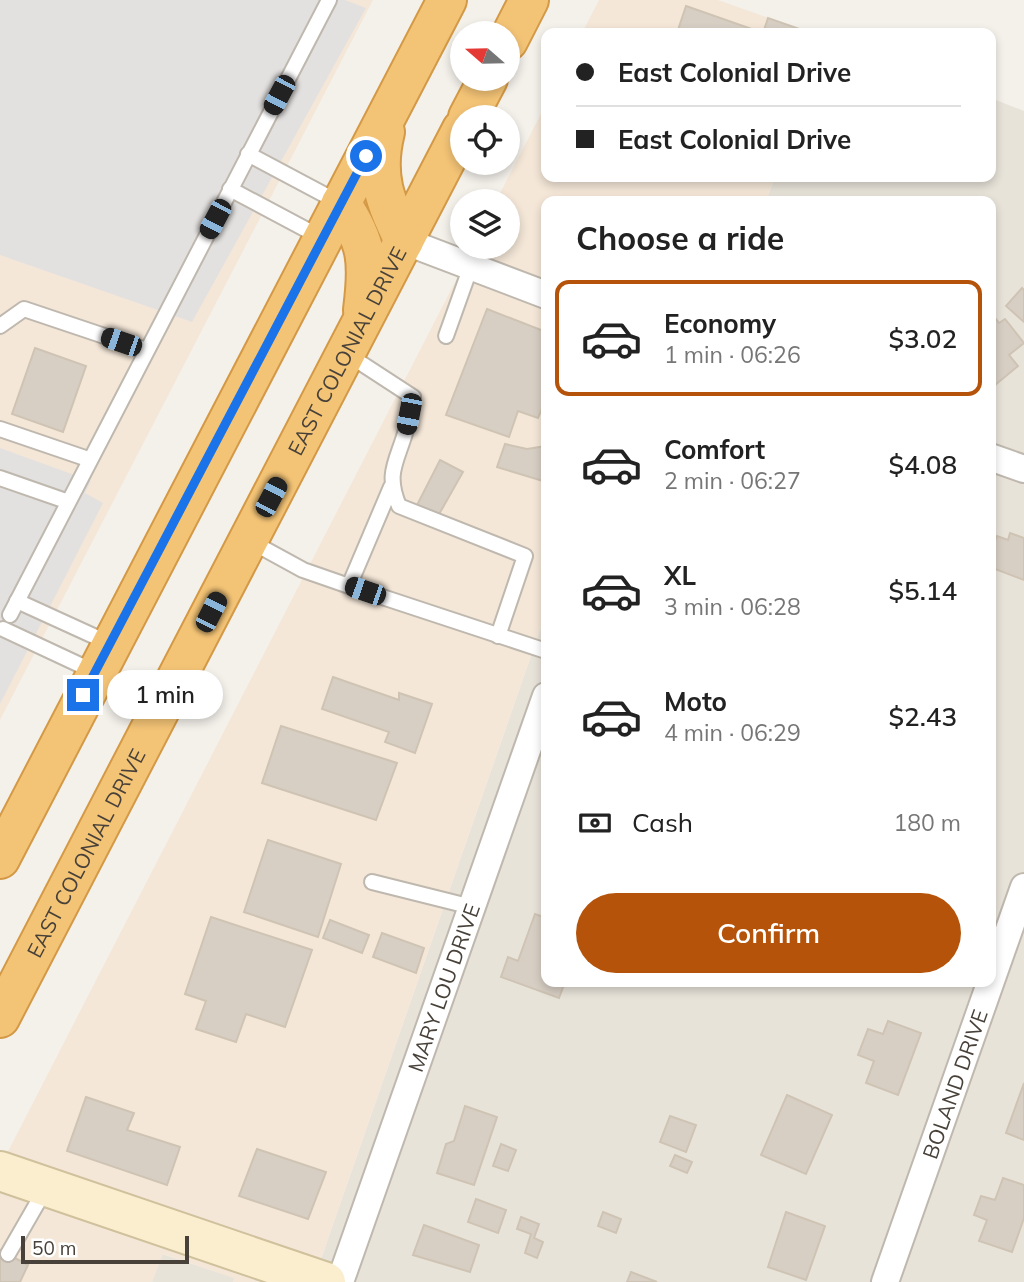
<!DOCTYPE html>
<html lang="en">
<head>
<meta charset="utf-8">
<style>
	:root { --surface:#fff; --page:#f6f6f6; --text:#222; --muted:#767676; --line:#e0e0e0; --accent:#b45309 }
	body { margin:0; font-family:Mulish,sans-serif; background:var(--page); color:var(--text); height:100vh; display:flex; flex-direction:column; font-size:26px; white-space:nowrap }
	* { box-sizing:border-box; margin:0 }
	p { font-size:23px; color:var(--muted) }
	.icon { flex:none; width:38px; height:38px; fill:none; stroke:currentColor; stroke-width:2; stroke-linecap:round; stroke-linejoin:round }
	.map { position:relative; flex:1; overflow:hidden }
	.drawer { position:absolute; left:541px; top:196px; width:455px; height:791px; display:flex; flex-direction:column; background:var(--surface); border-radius:14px; box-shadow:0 4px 10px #0003 }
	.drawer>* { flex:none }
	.guide { position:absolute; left:541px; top:28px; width:455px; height:154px; border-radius:14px; box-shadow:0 4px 10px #0003; display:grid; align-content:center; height:154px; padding:0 35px; background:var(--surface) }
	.needle { width:46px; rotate:290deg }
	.fabs { position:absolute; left:450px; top:21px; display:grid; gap:14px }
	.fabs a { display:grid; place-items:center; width:70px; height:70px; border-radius:50%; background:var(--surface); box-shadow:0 4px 10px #0003; font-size:35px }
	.scale { position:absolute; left:21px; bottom:18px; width:168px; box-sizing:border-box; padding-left:7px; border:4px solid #484139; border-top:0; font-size:19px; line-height:24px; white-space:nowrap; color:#484139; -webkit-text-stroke:5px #fff; paint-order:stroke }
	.end { position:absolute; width:32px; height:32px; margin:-16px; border:9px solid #1a73e8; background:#fff; box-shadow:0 0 0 4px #fff }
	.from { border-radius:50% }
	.bubble { position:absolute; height:49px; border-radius:24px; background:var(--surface); box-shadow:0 4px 10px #0003; font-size:23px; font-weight:600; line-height:49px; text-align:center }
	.car { position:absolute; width:21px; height:42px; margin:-21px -10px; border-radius:9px; box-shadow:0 0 5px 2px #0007; background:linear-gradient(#222 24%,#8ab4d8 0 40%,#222 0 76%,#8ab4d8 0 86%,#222 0) }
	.guide b { display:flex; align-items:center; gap:24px; height:66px; font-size:26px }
	.guide b+b { border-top:2px solid var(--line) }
	.guide i { width:18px; height:18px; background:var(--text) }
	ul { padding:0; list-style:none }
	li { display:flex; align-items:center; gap:21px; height:116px; margin:0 14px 10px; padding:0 21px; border:4px solid transparent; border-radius:14px }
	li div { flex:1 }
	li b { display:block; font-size:26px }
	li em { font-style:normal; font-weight:600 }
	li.active { border-color:var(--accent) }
	li>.icon { width:63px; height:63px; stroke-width:1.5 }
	h2 { padding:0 35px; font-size:32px; line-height:84px }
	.pay { display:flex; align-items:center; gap:18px; height:77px; padding:0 35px; font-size:26px }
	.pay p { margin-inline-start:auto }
	.primary-button { display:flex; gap:14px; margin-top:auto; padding:14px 35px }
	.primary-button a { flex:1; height:80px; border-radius:42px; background:var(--accent); color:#fff; font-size:28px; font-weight:600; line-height:80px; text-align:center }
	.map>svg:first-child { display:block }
	.residential { fill:#e8e3d9 }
	.commercial { fill:#f4e7d8 }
	.parking { fill:#e3e1df }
	.building { fill:#d8cfc4; stroke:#cfc4b4; stroke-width:2 }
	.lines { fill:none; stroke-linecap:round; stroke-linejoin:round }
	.lane-casing { stroke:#bfb8ae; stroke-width:18 }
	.street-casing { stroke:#bfb8ae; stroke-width:30 }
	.secondary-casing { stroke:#d0c19d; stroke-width:42 }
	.highway-casing { stroke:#d39946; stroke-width:42 }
	.lane { stroke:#fff; stroke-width:14 }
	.street { stroke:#fff; stroke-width:26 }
	.secondary { stroke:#fbeece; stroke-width:38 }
	.highway { stroke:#f4c476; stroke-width:38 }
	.route { stroke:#1a73e8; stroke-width:9 }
	.labels { text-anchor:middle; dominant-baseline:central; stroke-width:6; stroke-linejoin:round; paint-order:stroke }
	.street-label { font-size:21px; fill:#484139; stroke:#fff }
</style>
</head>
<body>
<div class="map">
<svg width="1024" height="1282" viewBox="0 0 1024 1282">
	<rect width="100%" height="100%" fill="#f4f1eb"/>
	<g class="residential">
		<path d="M991,98l33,13v1171h-711l233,-669v369h444v-781h-224l9,-24h215z"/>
		<path d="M162,1254l73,24 -2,4h-81z"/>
	</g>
	<g class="commercial">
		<path d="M0,0h373l-373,720z"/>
		<path d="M599,0h119l94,33h-230z"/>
		<path d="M546,104v73h229l-9,24h-220v412l-233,669h-80l1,-4 -71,-24 -11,28h-152v-115l473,-920h35v-46h-12z"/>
	</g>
	<g class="parking">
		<path d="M0,0h345l21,8 -174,314 -192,-67z"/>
		<path d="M0,448l91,33 -6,12 18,10 -103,201z"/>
	</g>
	<g class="building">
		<path d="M686,6l77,27 5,-15 40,14v1h-131z"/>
		<path d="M1022,288l2,2v32l-18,-16z"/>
		<path d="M487,309l59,23v67l-8,19 -20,-7 -9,26 -63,-22z"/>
		<path d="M990,312l9,11 6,-4 19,24 -15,12 9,11 -24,20 -4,-4z"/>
		<path d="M35,348l51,18 -23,66 -51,-18z"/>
		<path d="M505,444l22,5 19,-3v36l-49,-15z"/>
		<path d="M440,460l23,12 -25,44 -21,-11z"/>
		<path d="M1010,533l14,5v42l-34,-13v-13l7,-18 11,4z"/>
		<path d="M333,677l66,23v-7l33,11 -17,49 -30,-11 4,-10 -67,-23z"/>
		<path d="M281,726l116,37 -21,57 -114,-37z"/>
		<path d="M268,840l73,24 -23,73 -74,-25z"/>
		<path d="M535,914l11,4v64h19l-6,16 -58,-21 7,-20 10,4z"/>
		<path d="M211,917l101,33 -27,77 -39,-13 -10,28 -40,-13 10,-28 -21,-7z"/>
		<path d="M330,920l39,15 -7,18 -39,-15z"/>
		<path d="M382,933l42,15 -8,25 -43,-16z"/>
		<path d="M888,1021l33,12 -23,62 -32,-12 8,-22 -16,-6 10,-26 15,5z"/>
		<path d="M1024,1083v57l-18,-7z"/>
		<path d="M787,1095l45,20 -26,59 -45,-19z"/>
		<path d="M86,1097l48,16 -7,17 53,17 -13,38 -100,-34z"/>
		<path d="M465,1106l32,11 -23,68 -37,-12 9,-29 8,-3z"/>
		<path d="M670,1116l26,9 -10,27 -26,-10z"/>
		<path d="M501,1144l15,6 -8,21 -15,-5z"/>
		<path d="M257,1149l69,23 -18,47 -69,-23z"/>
		<path d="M675,1155l17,7 -5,11 -17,-7z"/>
		<path d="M1003,1178l21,7v33l-12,34 -33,-11 8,-21 -13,-5 7,-19 14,4z"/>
		<path d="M476,1199l30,11 -8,23 -30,-11z"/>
		<path d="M603,1212l18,7 -5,14 -18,-7z"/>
		<path d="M786,1212l39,14 -19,54 -38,-13z"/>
		<path d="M521,1217l18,7 -5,14 9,4 -6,16 -12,-5 6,-19 -14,-5z"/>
		<path d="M424,1225l55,20 -9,27 -57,-17z"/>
		<path d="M0,1250l28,15 -8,17h-20z"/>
		<path d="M631,1272l26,10h-30z"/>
	</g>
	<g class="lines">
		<defs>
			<g id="lane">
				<path d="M248,154l92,49"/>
				<path d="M230,189l92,49"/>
				<path d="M0,326l24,-17 122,41"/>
				<path d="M446,336l25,-70"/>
				<path d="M347,354l66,43c-3,11 -4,23 -7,33 -9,32 -21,43 -7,76l126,50 -27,80"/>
				<path d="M0,429l88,30"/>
				<path d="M0,478l66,23"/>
				<path d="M250,541l53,29 46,16 42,-99"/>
				<path d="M349,586l197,65"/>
				<path d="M17,601l92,42"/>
				<path d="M10,615l319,-615"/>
				<path d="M3,629l92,43"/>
				<path d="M372,882l100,25"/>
				<path d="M8,1254l38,-66"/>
			</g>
			<g id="street">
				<path d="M404,241l142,54"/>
				<path d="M990,457l34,12"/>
				<path id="s1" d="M340,1282l206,-586"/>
				<path id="s2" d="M885,1282l139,-395"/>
			</g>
			<path id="secondary" d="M0,1171l326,111"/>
			<g id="highway">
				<path d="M508,41l21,-41"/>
				<path d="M468,117l20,-38"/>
				<path d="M385,132c-11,44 0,69 19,109"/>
				<path d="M341,203c27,41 28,59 22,107"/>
				<path d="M0,859l447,-859"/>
				<path id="s3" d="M0,1018l462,-889"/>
			</g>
		</defs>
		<use href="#lane" class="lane-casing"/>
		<use href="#street" class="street-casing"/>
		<use href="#secondary" class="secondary-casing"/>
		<use href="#highway" class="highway-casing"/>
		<use href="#lane" class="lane"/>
		<use href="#street" class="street"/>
		<use href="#secondary" class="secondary"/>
		<use href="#highway" class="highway"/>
	</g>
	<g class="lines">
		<path class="route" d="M83,695l283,-539"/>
	</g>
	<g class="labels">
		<g class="street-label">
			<text stroke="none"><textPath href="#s3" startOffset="752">EAST COLONIAL DRIVE</textPath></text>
			<text stroke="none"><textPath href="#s3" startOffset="186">EAST COLONIAL DRIVE</textPath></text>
			<text stroke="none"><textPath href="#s1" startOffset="312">MARY LOU DRIVE</textPath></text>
			<text stroke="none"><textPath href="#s2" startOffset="210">BOLAND DRIVE</textPath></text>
		</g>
	</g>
</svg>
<div class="fabs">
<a><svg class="needle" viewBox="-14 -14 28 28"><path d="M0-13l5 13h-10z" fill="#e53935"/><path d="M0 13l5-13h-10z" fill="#767676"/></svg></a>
<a><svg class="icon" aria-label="locate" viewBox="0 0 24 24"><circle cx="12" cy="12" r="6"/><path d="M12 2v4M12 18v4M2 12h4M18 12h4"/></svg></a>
<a><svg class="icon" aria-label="layers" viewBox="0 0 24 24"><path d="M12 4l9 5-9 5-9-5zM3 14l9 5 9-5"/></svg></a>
</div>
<div class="scale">50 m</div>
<i class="end from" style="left:366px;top:156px"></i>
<i class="end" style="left:83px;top:695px"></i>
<div class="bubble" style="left:107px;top:670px;width:116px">1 min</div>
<i class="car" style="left:279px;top:95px;rotate:208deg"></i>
<i class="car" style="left:215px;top:219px;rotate:208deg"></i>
<i class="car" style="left:121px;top:342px;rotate:289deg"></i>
<i class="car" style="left:409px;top:414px;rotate:191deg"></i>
<i class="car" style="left:271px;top:497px;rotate:28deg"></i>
<i class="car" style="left:365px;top:591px;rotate:289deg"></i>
<i class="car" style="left:211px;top:612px;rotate:27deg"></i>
<div class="guide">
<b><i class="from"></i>East Colonial Drive</b>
<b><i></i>East Colonial Drive</b>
</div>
<section class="drawer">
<h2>Choose a ride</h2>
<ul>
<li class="active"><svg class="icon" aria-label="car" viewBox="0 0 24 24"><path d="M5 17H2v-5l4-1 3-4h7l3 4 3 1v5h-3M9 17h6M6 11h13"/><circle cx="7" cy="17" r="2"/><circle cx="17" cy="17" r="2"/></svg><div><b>Economy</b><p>1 min · 06:26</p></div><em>$3.02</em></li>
<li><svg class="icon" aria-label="car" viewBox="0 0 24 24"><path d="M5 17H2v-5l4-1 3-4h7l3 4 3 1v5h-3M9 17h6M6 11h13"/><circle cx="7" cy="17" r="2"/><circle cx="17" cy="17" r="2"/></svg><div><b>Comfort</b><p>2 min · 06:27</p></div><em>$4.08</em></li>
<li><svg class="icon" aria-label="car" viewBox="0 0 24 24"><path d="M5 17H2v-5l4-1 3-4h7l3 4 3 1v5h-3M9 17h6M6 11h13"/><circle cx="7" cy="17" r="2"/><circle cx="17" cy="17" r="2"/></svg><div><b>XL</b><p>3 min · 06:28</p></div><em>$5.14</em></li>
<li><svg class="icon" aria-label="car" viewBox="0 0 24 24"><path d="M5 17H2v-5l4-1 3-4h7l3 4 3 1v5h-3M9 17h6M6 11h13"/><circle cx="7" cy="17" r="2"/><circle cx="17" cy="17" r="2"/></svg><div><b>Moto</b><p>4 min · 06:29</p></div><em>$2.43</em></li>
</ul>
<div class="pay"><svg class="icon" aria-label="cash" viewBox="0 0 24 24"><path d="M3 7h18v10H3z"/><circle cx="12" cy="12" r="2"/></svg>Cash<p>180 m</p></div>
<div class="primary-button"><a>Confirm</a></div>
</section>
</div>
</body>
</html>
